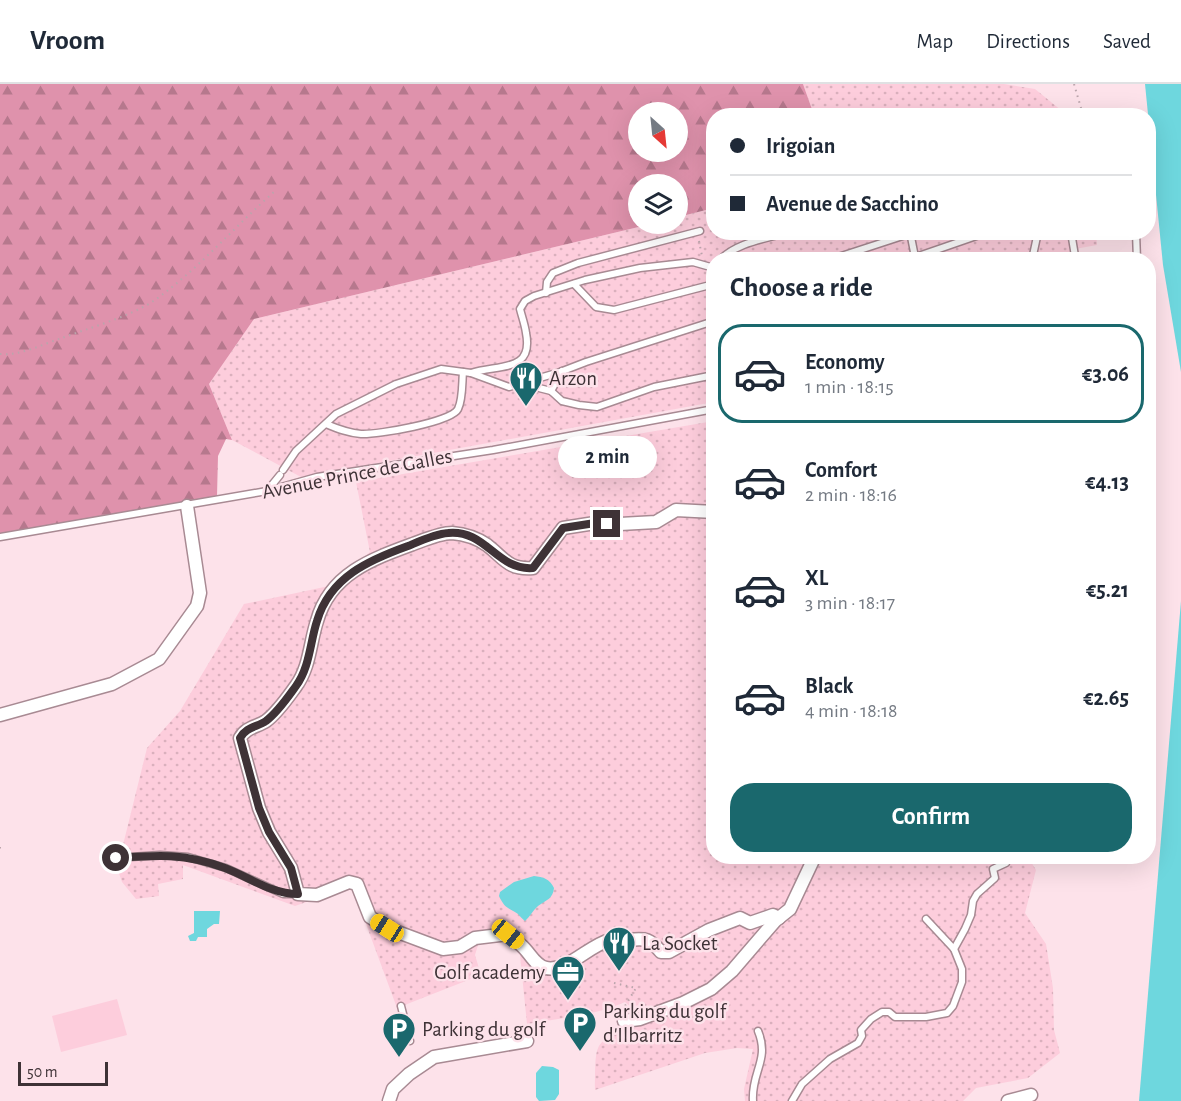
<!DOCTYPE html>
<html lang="en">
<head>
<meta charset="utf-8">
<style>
	:root { --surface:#fff; --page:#f2f2f3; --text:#1f2937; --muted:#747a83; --line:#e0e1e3; --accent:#1a686d }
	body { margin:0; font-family:"Alegreya Sans",sans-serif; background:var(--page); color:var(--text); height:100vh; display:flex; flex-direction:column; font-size:22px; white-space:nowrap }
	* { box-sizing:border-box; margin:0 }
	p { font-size:20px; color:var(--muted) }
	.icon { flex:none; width:33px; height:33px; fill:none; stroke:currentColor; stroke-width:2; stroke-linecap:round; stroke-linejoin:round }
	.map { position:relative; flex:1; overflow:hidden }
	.sheet { position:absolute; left:706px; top:168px; width:450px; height:612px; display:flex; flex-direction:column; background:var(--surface); border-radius:24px; box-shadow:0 6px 24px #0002 }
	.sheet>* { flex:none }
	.banner { position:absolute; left:706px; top:24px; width:450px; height:132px; border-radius:24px; box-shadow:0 6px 24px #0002; display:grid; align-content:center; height:132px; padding:0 24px; background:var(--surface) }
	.needle { width:39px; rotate:153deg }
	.buttons { position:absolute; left:628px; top:18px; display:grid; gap:12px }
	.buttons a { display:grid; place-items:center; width:60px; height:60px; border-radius:50%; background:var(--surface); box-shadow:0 6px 24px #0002; font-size:30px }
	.scale { position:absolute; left:18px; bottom:15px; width:90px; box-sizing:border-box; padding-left:6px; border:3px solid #3e3236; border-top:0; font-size:16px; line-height:21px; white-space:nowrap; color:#3e3236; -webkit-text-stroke:4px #fde2ea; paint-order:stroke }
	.end { position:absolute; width:27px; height:27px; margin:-14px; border:8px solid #3e3236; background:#fff; box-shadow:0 0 0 3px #fff }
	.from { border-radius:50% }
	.bubble { position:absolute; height:42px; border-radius:21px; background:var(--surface); box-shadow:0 6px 24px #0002; font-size:20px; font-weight:700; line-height:42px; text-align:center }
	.car { position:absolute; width:18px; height:36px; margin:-18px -9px; border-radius:8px; box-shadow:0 0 4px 2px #0007; background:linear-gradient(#f5c518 24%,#345 0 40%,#f5c518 0 76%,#345 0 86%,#f5c518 0) }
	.banner b { display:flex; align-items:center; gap:21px; height:57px; font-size:22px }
	.banner b+b { border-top:2px solid var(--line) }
	.banner i { width:15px; height:15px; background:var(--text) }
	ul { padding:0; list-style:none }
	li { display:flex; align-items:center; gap:18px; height:99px; margin:0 12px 9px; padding:0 12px; border:3px solid transparent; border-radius:24px }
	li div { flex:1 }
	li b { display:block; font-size:22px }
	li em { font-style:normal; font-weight:700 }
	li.on { border-color:var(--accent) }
	li>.icon { width:54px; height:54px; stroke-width:1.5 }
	h2 { padding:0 24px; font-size:27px; line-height:72px }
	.cta { display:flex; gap:12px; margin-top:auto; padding:12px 24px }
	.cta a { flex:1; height:69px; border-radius:24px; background:var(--accent); color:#fff; font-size:24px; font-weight:700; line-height:69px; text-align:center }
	header { display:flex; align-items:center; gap:36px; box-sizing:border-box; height:84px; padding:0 30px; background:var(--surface); border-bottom:2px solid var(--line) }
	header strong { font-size:28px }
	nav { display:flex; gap:33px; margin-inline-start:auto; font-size:21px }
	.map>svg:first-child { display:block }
	.green { fill:url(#green-dots) }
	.forest { fill:url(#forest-firs); fill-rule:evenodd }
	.pitch { fill:#fdcddc }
	.water { fill:#6ed7de }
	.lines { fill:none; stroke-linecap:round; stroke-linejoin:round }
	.service-casing { stroke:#a88a93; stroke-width:9 }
	.minor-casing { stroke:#a88a93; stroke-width:15 }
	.path { stroke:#bba5ac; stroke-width:2; stroke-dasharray:1.5 4.5; stroke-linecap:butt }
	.service { stroke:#fff; stroke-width:6 }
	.minor { stroke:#fff; stroke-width:12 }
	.route { stroke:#3e3236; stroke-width:8 }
	.labels { text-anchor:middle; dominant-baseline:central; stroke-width:5; stroke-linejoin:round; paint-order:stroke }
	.poi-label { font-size:21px; fill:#3e3236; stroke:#fde2ea; text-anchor:start }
	.street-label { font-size:21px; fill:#3e3236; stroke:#fde2ea }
</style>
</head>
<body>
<header>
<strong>Vroom</strong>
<nav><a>Map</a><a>Directions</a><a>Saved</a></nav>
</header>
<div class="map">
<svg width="1181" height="1017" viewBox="0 0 1181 1017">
	<defs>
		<pattern id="green-dots" width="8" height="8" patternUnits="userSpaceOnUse" patternTransform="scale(1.5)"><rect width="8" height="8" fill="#fdcddc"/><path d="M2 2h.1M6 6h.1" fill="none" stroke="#dab0bd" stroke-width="1.8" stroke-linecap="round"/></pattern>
		<pattern id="forest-firs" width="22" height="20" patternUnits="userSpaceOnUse" patternTransform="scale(1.5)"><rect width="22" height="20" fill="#df92ac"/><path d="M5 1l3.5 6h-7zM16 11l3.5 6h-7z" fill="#b6788d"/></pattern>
	</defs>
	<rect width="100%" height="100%" fill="#fde2ea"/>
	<g class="green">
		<path d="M803,0h201l31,5 32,26h-253z"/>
		<path d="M714,124v24l382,1 1,12 -22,4 2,10 -363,1v142l-413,75 -69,-37 -23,-56 45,-65 397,-95h27v-7z"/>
		<path d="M714,337v435l314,1 8,13 -11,43 21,31 7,44 1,42 6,23 -32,25 -52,10 -13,13h-218l-1,-12 9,-40 -16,-1 -32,5 -110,37c1,-52 -3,-48 47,-65l-3,-11 -14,-12c-31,14 -65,16 -98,22l-7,-69 -5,-13 -12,-4 -25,7 -3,10 6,20 -84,33 -45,-122 -57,20 -112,-41v14l-25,5 1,12 -23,3 -14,-17 -7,-20 8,-17 24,-97 33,-37 64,-107 85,-18 41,-34 -14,-70z"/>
	</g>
	<path class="forest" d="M0,0h803l11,31 -100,1v92l-36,9v-33h-39v40h12l-397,95 -45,65 23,56 -6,-1 -8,17 -1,40 -217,39zM639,28h39v40h-39z"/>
	<path class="pitch" d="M117,915l10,36 -66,17 -9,-36z"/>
	<g class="water">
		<path d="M1145,0h36v288l-18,-107z"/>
		<path d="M1181,517v500h-42z"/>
		<path d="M534,792c9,1 16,3 20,12 -1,11 -8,12 -16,18 -5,4 -8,11 -13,15 -3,-2 -5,-5 -7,-7 -10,-7 -13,-5 -19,-18l1,-4 14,-10z"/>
		<path d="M194,827h26l-1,13h-5l-7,5v8h-9l-2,4h-6l-2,-5 6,-3z"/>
		<path d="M542,982l11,1 6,3v24l-4,6 -16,1 -3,-4v-24z"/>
	</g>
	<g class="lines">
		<defs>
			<g id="service">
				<path d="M910,148l5,25"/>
				<path d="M1071,148l4,24"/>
				<path d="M1136,148l1,28"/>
				<path d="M720,176c17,-18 46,-21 69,-28"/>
				<path d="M829,176l86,-28"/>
				<path d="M907,176l81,-28"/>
				<path d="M1032,176l6,-28"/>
				<path d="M574,200l22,23 18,3 100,-26"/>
				<path d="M546,209l1,-11 6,-9 25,-10 122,-32"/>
				<path d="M471,289c27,-9 63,0 55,-40 -1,-8 -4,-16 -6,-24l5,-8 9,-5 51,-16 55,-12 53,-6 21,6"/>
				<path d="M523,300l28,7 11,10 17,4 18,2 57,-20 60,-12"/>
				<path d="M551,307l11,-20"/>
				<path d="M326,340c12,5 22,9 35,10 16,1 91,-12 97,-25 5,-10 4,-27 5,-37"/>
				<path d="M283,386l13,-19 40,-37 60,-30 45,-15 30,4 38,14 51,-15 26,-10 128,-41"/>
				<path d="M267,407l13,-16"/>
				<path d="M0,453l267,-46 50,-14 176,-27 221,-41"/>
				<path d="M116,774l44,-3 28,2 38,11 57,26h15"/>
				<path d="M954,865l11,-20 6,-14 2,-14 4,-7 18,-16 -2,-9 13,-6 -5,-7"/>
				<path d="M401,922l9,35"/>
				<path d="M753,1017c-2,-29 17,-41 5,-70"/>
				<path d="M792,1017l10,-17 28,-25 28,-16 4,-7 -1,-6 10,-11 11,-7h7l6,5h31l21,-4 6,-7 9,-24v-13l-8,-20 -28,-30"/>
			</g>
			<g id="minor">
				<path d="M714,428l-38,-2 -20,12 -36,2 -25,-1 -32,5 -30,40c-25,2 -29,-10 -46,-23 -10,-7 -23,-11 -35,-12 -12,0 -28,7 -39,11 -41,15 -83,30 -96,77 -7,21 -7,46 -21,65 -8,11 -18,26 -30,35 -9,6 -20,6 -26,17l19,70 10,24 22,36 7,26 19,1 32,-13 8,2 13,33 17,11 56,21 17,-2 15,-9 33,-4c5,4 10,8 14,12 8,7 13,20 24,22 22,4 43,-23 64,-28 6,-1 13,0 19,0 17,-2 21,-1 32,12h8l40,-22 31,-12 10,5 23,-8 6,3"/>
				<path d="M0,631l112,-31 47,-25 38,-53 3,-13 -13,-87"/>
				<path d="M624,937l16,-2 43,-16 28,-14 21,-18 43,-50 15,-12 25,-53"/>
				<path d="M389,1017l4,-12 16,-15 25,-17 93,-16"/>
				<path d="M1008,1017l23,-6"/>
			</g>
		</defs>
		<use href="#service" class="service-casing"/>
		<use href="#minor" class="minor-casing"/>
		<g class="path">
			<path d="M1074,0l7,24 -1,8"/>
			<path d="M699,157l3,15"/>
			<path d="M0,270c20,2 43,-10 62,-16 27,-10 66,-21 90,-36 45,-31 82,-75 123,-111"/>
			<path d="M0,763v2"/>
			<path d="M614,899l22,5 -11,18v4"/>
		</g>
		<use href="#service" class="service"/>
		<use href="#minor" class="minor"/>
	</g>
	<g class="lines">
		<path class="route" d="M116,774c42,-3 68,-5 109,10 24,9 46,26 73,26l-7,-26 -22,-36 -10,-24 -19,-70c6,-11 17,-11 26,-17 12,-9 22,-24 30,-35 14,-19 14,-44 21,-65 13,-44 52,-61 91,-75 12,-5 27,-12 40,-13 38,-4 49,38 85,35l30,-40 32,-5 12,1"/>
	</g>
	<defs>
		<symbol id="restaurant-pin" viewBox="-11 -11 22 30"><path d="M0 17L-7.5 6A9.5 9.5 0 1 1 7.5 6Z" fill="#1a686d" stroke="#fde2ea"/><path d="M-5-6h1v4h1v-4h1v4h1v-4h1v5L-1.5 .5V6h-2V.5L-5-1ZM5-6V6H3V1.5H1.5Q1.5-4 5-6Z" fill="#fff"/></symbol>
		<symbol id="office-pin" viewBox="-11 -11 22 30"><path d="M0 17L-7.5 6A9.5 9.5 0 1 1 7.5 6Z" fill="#1a686d" stroke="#fde2ea"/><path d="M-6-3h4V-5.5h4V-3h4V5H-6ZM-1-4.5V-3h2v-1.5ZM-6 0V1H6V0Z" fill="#fff"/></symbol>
		<symbol id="parking-pin" viewBox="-11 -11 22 30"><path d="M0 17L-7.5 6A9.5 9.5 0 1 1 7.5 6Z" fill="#1a686d" stroke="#fde2ea"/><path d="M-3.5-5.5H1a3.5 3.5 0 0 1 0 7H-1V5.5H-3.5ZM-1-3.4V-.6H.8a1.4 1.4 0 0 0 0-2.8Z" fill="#fff"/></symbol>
	</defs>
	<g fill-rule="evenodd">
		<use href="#restaurant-pin" x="507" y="275" width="38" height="52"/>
		<use href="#restaurant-pin" x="600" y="840" width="38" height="52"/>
		<use href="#office-pin" x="549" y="869" width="38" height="52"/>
		<use href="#parking-pin" x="561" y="920" width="38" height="52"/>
		<use href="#parking-pin" x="380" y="926" width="38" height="52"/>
	</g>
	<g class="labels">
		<g class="poi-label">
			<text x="549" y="294">Arzon</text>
			<text x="642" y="859">La Socket</text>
			<text x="545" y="888" text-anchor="end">Golf academy</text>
			<text x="603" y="927">Parking du golf<tspan x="603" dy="24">d'Ilbarritz</tspan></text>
			<text x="422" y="945">Parking du golf</text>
		</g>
		<g class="street-label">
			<text transform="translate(357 390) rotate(-11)">Avenue Prince de Galles</text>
		</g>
	</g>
</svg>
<div class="buttons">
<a><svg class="needle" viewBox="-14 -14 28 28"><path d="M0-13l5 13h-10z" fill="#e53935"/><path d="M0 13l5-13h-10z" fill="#747a83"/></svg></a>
<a><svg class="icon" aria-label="layers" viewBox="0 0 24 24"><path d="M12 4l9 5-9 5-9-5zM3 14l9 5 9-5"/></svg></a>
</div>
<div class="scale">50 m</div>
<i class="end from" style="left:116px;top:774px"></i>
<i class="end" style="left:607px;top:440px"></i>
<div class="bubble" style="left:558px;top:352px;width:99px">2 min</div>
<i class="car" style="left:387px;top:844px;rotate:302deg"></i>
<i class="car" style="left:508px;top:850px;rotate:129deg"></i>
<div class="banner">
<b><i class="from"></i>Irigoian</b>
<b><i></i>Avenue de Sacchino</b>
</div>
<section class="sheet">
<h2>Choose a ride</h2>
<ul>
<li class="on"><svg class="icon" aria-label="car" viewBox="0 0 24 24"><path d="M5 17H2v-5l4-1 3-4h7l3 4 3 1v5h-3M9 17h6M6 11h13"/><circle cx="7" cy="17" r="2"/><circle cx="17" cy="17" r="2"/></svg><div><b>Economy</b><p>1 min · 18:15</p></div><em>€3.06</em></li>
<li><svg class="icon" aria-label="car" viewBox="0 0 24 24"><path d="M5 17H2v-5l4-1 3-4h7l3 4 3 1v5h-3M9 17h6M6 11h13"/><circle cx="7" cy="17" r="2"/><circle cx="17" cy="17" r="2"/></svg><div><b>Comfort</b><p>2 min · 18:16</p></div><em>€4.13</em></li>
<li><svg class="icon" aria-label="car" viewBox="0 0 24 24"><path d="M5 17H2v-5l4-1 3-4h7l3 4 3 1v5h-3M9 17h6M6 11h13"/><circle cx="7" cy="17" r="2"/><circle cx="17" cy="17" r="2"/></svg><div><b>XL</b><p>3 min · 18:17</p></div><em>€5.21</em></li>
<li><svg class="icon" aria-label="car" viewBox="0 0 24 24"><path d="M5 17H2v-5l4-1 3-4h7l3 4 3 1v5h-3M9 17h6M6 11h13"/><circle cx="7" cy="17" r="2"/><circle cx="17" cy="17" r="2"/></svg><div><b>Black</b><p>4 min · 18:18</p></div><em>€2.65</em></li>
</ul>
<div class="cta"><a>Confirm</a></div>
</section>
</div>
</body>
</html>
